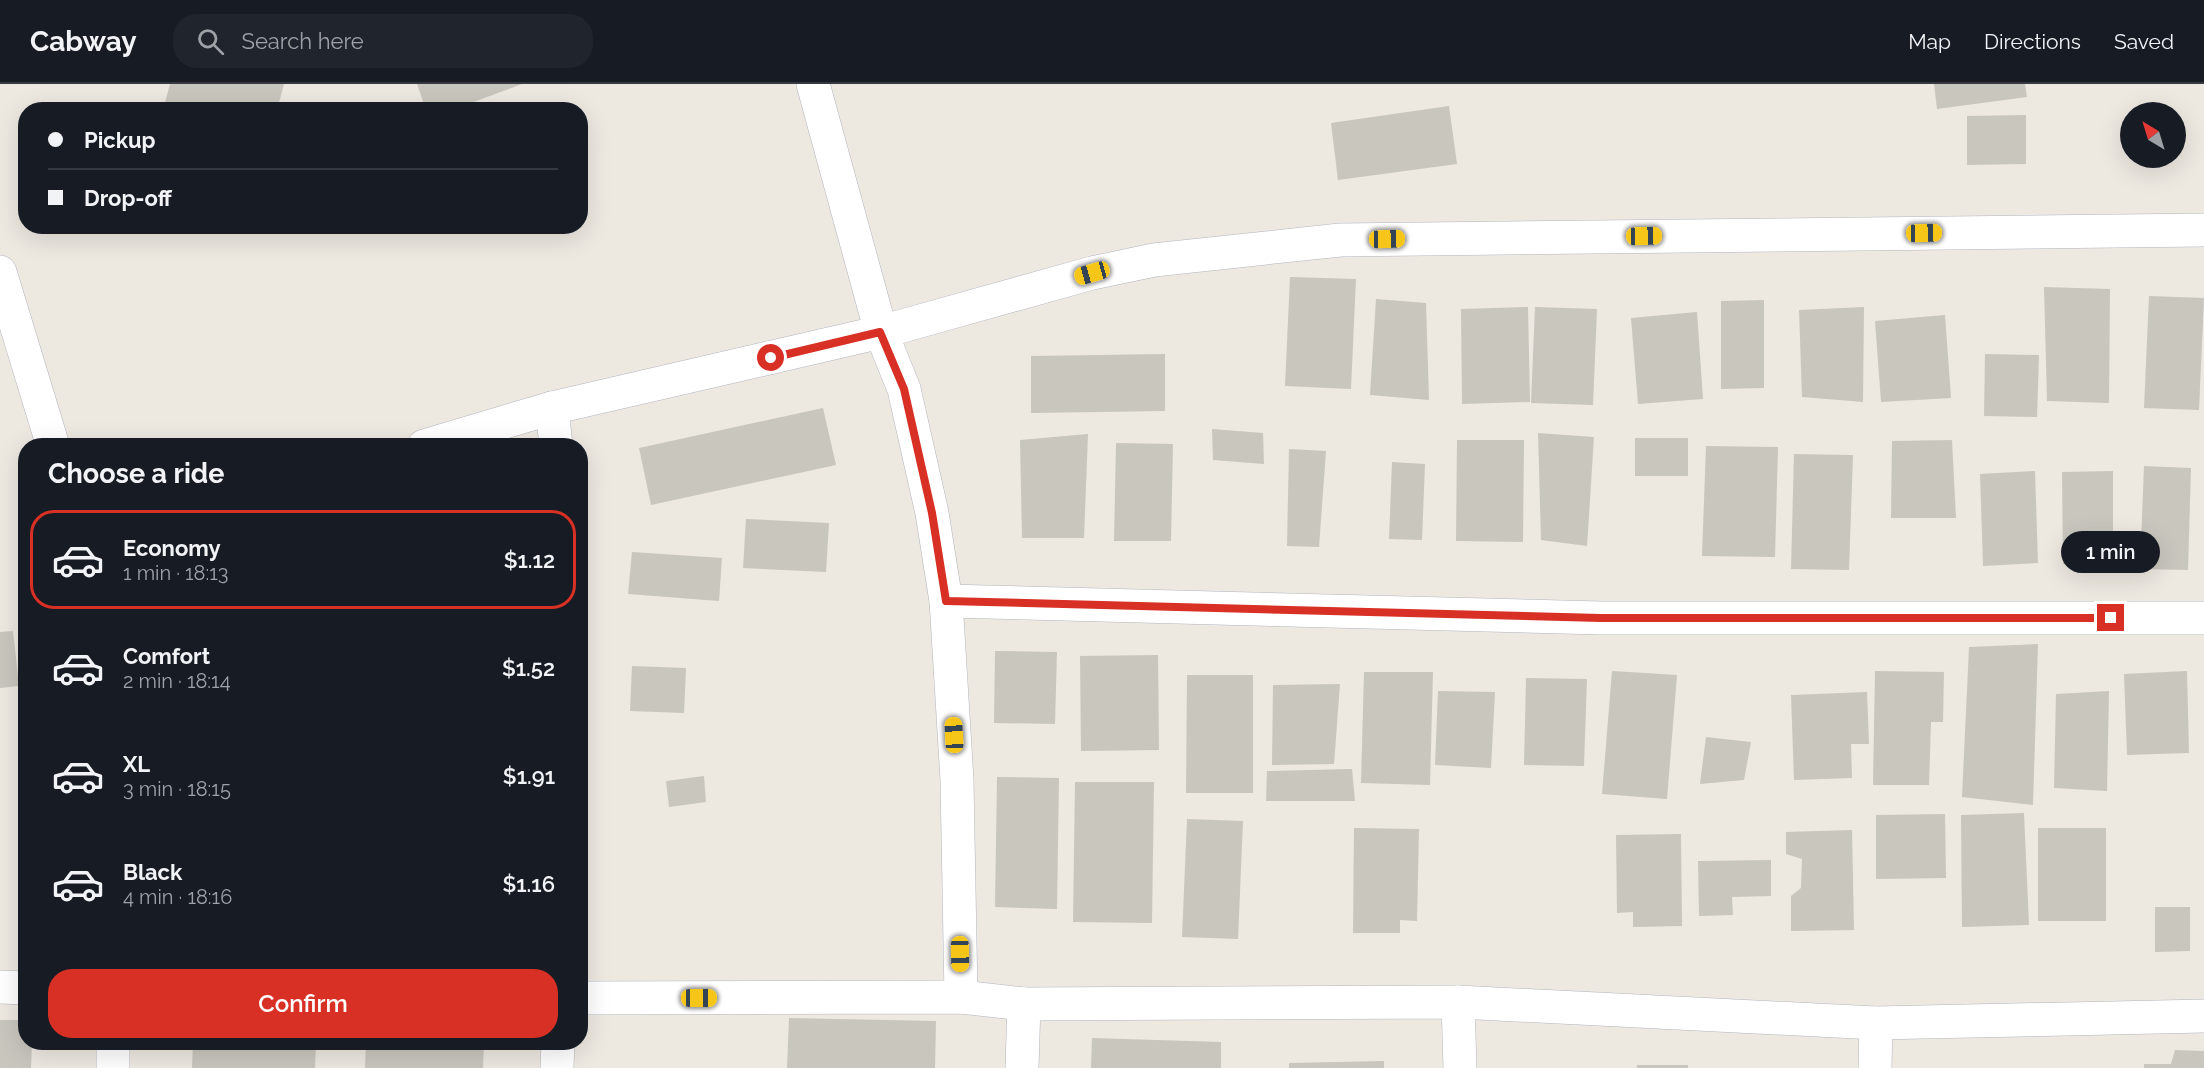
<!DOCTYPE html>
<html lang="en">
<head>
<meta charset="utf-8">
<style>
	:root { --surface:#171b24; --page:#20242c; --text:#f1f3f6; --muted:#9ea1a6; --line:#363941; --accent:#d93025 }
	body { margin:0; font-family:Raleway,sans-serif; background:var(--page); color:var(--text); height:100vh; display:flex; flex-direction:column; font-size:22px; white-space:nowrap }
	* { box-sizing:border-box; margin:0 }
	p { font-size:20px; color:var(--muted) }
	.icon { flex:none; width:33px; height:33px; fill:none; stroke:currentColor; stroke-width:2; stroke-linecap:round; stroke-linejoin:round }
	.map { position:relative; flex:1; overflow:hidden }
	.sheet { position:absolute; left:18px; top:354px; width:570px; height:612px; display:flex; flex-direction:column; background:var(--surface); border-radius:24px; box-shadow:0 6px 24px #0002 }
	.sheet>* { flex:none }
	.top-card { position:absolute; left:18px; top:18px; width:570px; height:132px; border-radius:24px; box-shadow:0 6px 24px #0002; display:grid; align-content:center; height:132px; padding:0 30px; background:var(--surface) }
	.needle { width:39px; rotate:322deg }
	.buttons { position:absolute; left:2120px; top:18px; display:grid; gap:12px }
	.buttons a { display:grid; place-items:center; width:66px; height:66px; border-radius:50%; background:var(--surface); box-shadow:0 6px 24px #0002; font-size:30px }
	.end { position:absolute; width:27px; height:27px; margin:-14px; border:8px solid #d93025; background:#fff; box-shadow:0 0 0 3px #fff }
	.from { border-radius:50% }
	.bubble { position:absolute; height:42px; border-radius:21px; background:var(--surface); box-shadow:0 6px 24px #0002; font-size:20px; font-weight:600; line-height:42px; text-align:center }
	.car { position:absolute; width:18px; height:36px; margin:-18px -9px; border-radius:8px; box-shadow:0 0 4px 2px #0007; background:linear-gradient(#f5c518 24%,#345 0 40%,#f5c518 0 76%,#345 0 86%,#f5c518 0) }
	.top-card b { display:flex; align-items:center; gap:21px; height:57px; font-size:22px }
	.top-card b+b { border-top:2px solid var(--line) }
	.top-card i { width:15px; height:15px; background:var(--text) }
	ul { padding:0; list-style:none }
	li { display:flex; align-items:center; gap:18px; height:99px; margin:0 12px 9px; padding:0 18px; border:3px solid transparent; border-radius:24px }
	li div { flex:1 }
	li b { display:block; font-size:22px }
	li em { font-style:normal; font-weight:600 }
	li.current { border-color:var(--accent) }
	li>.icon { width:54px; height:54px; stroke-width:1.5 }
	h2 { padding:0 30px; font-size:27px; line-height:72px }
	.primary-button { display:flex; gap:12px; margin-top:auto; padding:12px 30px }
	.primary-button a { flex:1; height:69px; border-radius:24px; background:var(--accent); color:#fff; font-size:24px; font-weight:600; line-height:69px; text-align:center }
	header { display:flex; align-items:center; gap:36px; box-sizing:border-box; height:84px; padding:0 30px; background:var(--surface); border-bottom:2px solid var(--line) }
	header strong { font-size:28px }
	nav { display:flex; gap:33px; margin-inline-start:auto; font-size:21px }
	.search { width:420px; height:54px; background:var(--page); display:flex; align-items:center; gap:15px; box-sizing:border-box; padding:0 21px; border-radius:24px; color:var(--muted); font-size:22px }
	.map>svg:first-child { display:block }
	.building { fill:#c9c6be }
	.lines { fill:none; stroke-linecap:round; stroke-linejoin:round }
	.street-casing { stroke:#b3b5bf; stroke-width:34 }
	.street { stroke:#fff; stroke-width:33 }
	.route { stroke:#d93025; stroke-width:8 }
</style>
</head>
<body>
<header>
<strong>Cabway</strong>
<div class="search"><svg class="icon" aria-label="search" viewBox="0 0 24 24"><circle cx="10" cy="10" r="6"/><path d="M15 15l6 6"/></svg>Search here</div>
<nav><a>Map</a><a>Directions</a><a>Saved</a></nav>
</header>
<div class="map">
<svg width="2204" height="984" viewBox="0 0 2204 984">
	<rect width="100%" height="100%" fill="#ede8e0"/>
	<g class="building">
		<path d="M170,0h114l-7,26h-114z"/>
		<path d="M417,0h105l-70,26h-26z"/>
		<path d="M1934,0h91l2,13 -90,12z"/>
		<path d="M1449,22l8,58 -119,16 -7,-57z"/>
		<path d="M2026,31v49l-59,1v-49z"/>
		<path d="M1290,193l66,2 -5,110 -66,-3z"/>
		<path d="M2044,203l66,2 -1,114 -62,-2z"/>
		<path d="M2149,212l55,2 -5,112 -55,-2z"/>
		<path d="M1376,215l50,4 3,97 -59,-5z"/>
		<path d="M1764,216v88l-43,1v-88z"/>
		<path d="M1528,223l2,95 -68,2 -1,-95z"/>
		<path d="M1535,223l62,2 -4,96 -62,-2z"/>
		<path d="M1864,223l-1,95 -61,-5 -3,-87z"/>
		<path d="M1697,228l6,87 -65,5 -7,-86z"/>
		<path d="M1945,231l6,83 -70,4 -6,-81z"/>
		<path d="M1165,270v57l-134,2v-57z"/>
		<path d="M1985,270l54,1 -2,62 -53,-1z"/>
		<path d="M823,324l13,57 -185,40 -12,-57z"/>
		<path d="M1212,345l51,4 1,31 -51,-4z"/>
		<path d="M1538,349l56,4 -7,109 -46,-6z"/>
		<path d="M1088,350l-4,104h-62l-2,-98z"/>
		<rect x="1635" y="354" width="53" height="38"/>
		<path d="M1457,356h67l-1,102 -67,-1z"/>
		<path d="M1952,356l4,78h-65l1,-77z"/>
		<path d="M1116,359l57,1 -2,97h-57z"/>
		<path d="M1706,362l72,1 -3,110 -73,-1z"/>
		<path d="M1289,365l37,2 -7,96 -32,-1z"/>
		<path d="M1794,370l59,1 -4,115 -58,-1z"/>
		<path d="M1392,378l33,2 -3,76 -33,-1z"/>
		<path d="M2144,382l47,2 -3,102 -48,-1z"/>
		<path d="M2035,387l3,92 -55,3 -3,-92z"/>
		<path d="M2113,387v93h-50l-1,-92z"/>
		<path d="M746,435l83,4 -3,49 -83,-4z"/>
		<path d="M632,468l90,6 -3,43 -91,-7z"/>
		<path d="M13,547l6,55 -19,2v-56z"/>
		<path d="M2038,560l-5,161 -71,-8 7,-150z"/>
		<path d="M995,567l62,1 -2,72 -61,-1z"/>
		<path d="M1158,571l1,95 -78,1 -1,-95z"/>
		<path d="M632,582l54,2 -2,45 -54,-2z"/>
		<path d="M1612,587l65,4 -10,124 -65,-5z"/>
		<path d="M1875,587l69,1 -1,50h-12l-2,63h-56z"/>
		<path d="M2187,587l2,82 -62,2 -3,-81z"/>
		<path d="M1364,588h69l-3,113 -69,-2z"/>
		<path d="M1187,591h66v118h-67z"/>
		<path d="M1526,594l61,1 -3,87 -60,-1z"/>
		<path d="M1340,600l-6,80 -62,1 1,-80z"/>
		<path d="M1438,607l57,1 -4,76 -56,-3z"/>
		<path d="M2109,607l-2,100 -53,-3 2,-94z"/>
		<path d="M1867,608l2,52h-18l1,34 -58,2 -3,-85z"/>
		<path d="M1706,653l45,5 -7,38 -44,4z"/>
		<path d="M1352,685l3,32h-89l1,-30z"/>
		<path d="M704,692l2,26 -37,5 -3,-26z"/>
		<path d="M997,693l62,1 -2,131 -62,-2z"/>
		<path d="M1075,698h79l-2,141 -79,-1z"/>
		<path d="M2024,729l5,112 -67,2 -1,-112z"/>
		<path d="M1945,730l1,64 -70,1v-64z"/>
		<path d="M1187,735l56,2 -5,118 -56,-2z"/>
		<path d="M1354,744l65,1 -2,92 -17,-1v13h-47z"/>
		<rect x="2038" y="744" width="68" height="93"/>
		<path d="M1852,746l2,100 -63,1v-35l10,-8 1,-29 -16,-5v-22z"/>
		<path d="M1681,750l1,92 -49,1v-15l-16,1 -1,-78z"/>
		<path d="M1771,776v36l-39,1 1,18 -34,1 -1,-55z"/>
		<path d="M2155,823h35v44l-35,1z"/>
		<path d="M789,934l147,3 -1,47h-148z"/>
		<path d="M0,936h26v22h6l-1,26h-31z"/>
		<path d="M1092,954l129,4v26h-130z"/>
		<path d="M193,958l123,2 -1,24h-123z"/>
		<path d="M366,958h118l-1,26h-118z"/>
		<path d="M2175,966l29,1v17h-60v-4h27z"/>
		<path d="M1384,977v7h-95v-5z"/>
		<rect x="1637" y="981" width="51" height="3"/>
	</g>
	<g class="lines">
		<defs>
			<g id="street">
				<path d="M813,0l68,248 23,57 28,124 14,88 11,179 4,217"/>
				<path d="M0,188l53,174"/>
				<path d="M552,324l4,38"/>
				<path d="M424,362l128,-38 329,-76 211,-59 62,-13 186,-20 864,-10"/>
				<path d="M946,517l655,17h603"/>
				<path d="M0,903l26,1"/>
				<path d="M580,914l381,-1 63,7 434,-2 418,21 328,-7"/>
				<path d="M1458,918l2,66"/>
				<path d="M113,958v26"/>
				<path d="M557,984l1,-26"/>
				<path d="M1022,984l2,-64"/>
				<path d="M1875,984l1,-45"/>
			</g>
		</defs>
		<use href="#street" class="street-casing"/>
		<use href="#street" class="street"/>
	</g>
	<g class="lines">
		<path class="route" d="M771,274l109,-26 24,57 28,124 14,88 655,17h510"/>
	</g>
</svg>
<div class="buttons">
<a><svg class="needle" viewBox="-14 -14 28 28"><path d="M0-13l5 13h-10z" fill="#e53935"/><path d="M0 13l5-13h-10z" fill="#9ea1a6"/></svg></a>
</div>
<i class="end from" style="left:771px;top:274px"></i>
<i class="end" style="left:2111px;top:534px"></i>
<div class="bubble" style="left:2061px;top:447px;width:99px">1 min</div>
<i class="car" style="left:1924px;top:149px;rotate:89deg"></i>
<i class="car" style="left:1644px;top:152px;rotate:89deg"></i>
<i class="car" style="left:1387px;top:155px;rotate:89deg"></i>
<i class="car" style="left:1092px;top:189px;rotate:254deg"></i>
<i class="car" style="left:954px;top:651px;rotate:357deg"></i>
<i class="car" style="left:960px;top:870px;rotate:179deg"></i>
<i class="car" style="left:699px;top:914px;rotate:90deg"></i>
<div class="top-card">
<b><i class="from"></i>Pickup</b>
<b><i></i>Drop-off</b>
</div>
<section class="sheet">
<h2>Choose a ride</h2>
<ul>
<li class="current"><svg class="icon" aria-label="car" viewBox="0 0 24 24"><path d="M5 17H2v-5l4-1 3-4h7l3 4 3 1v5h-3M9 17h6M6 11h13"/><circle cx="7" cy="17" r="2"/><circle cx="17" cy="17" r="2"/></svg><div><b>Economy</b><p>1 min · 18:13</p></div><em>$1.12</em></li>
<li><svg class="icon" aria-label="car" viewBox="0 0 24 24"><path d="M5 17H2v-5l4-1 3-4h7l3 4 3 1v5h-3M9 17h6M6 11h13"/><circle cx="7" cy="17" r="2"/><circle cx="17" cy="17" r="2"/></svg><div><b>Comfort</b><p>2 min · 18:14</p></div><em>$1.52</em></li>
<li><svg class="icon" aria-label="car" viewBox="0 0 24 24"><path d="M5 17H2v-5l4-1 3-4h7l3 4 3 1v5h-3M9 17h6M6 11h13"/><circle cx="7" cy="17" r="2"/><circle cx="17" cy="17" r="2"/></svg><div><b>XL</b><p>3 min · 18:15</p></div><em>$1.91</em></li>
<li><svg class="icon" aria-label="car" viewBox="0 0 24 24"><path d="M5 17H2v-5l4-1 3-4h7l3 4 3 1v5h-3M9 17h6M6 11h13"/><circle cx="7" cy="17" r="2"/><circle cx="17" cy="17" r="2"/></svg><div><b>Black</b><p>4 min · 18:16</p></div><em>$1.16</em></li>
</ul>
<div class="primary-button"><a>Confirm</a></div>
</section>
</div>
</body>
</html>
